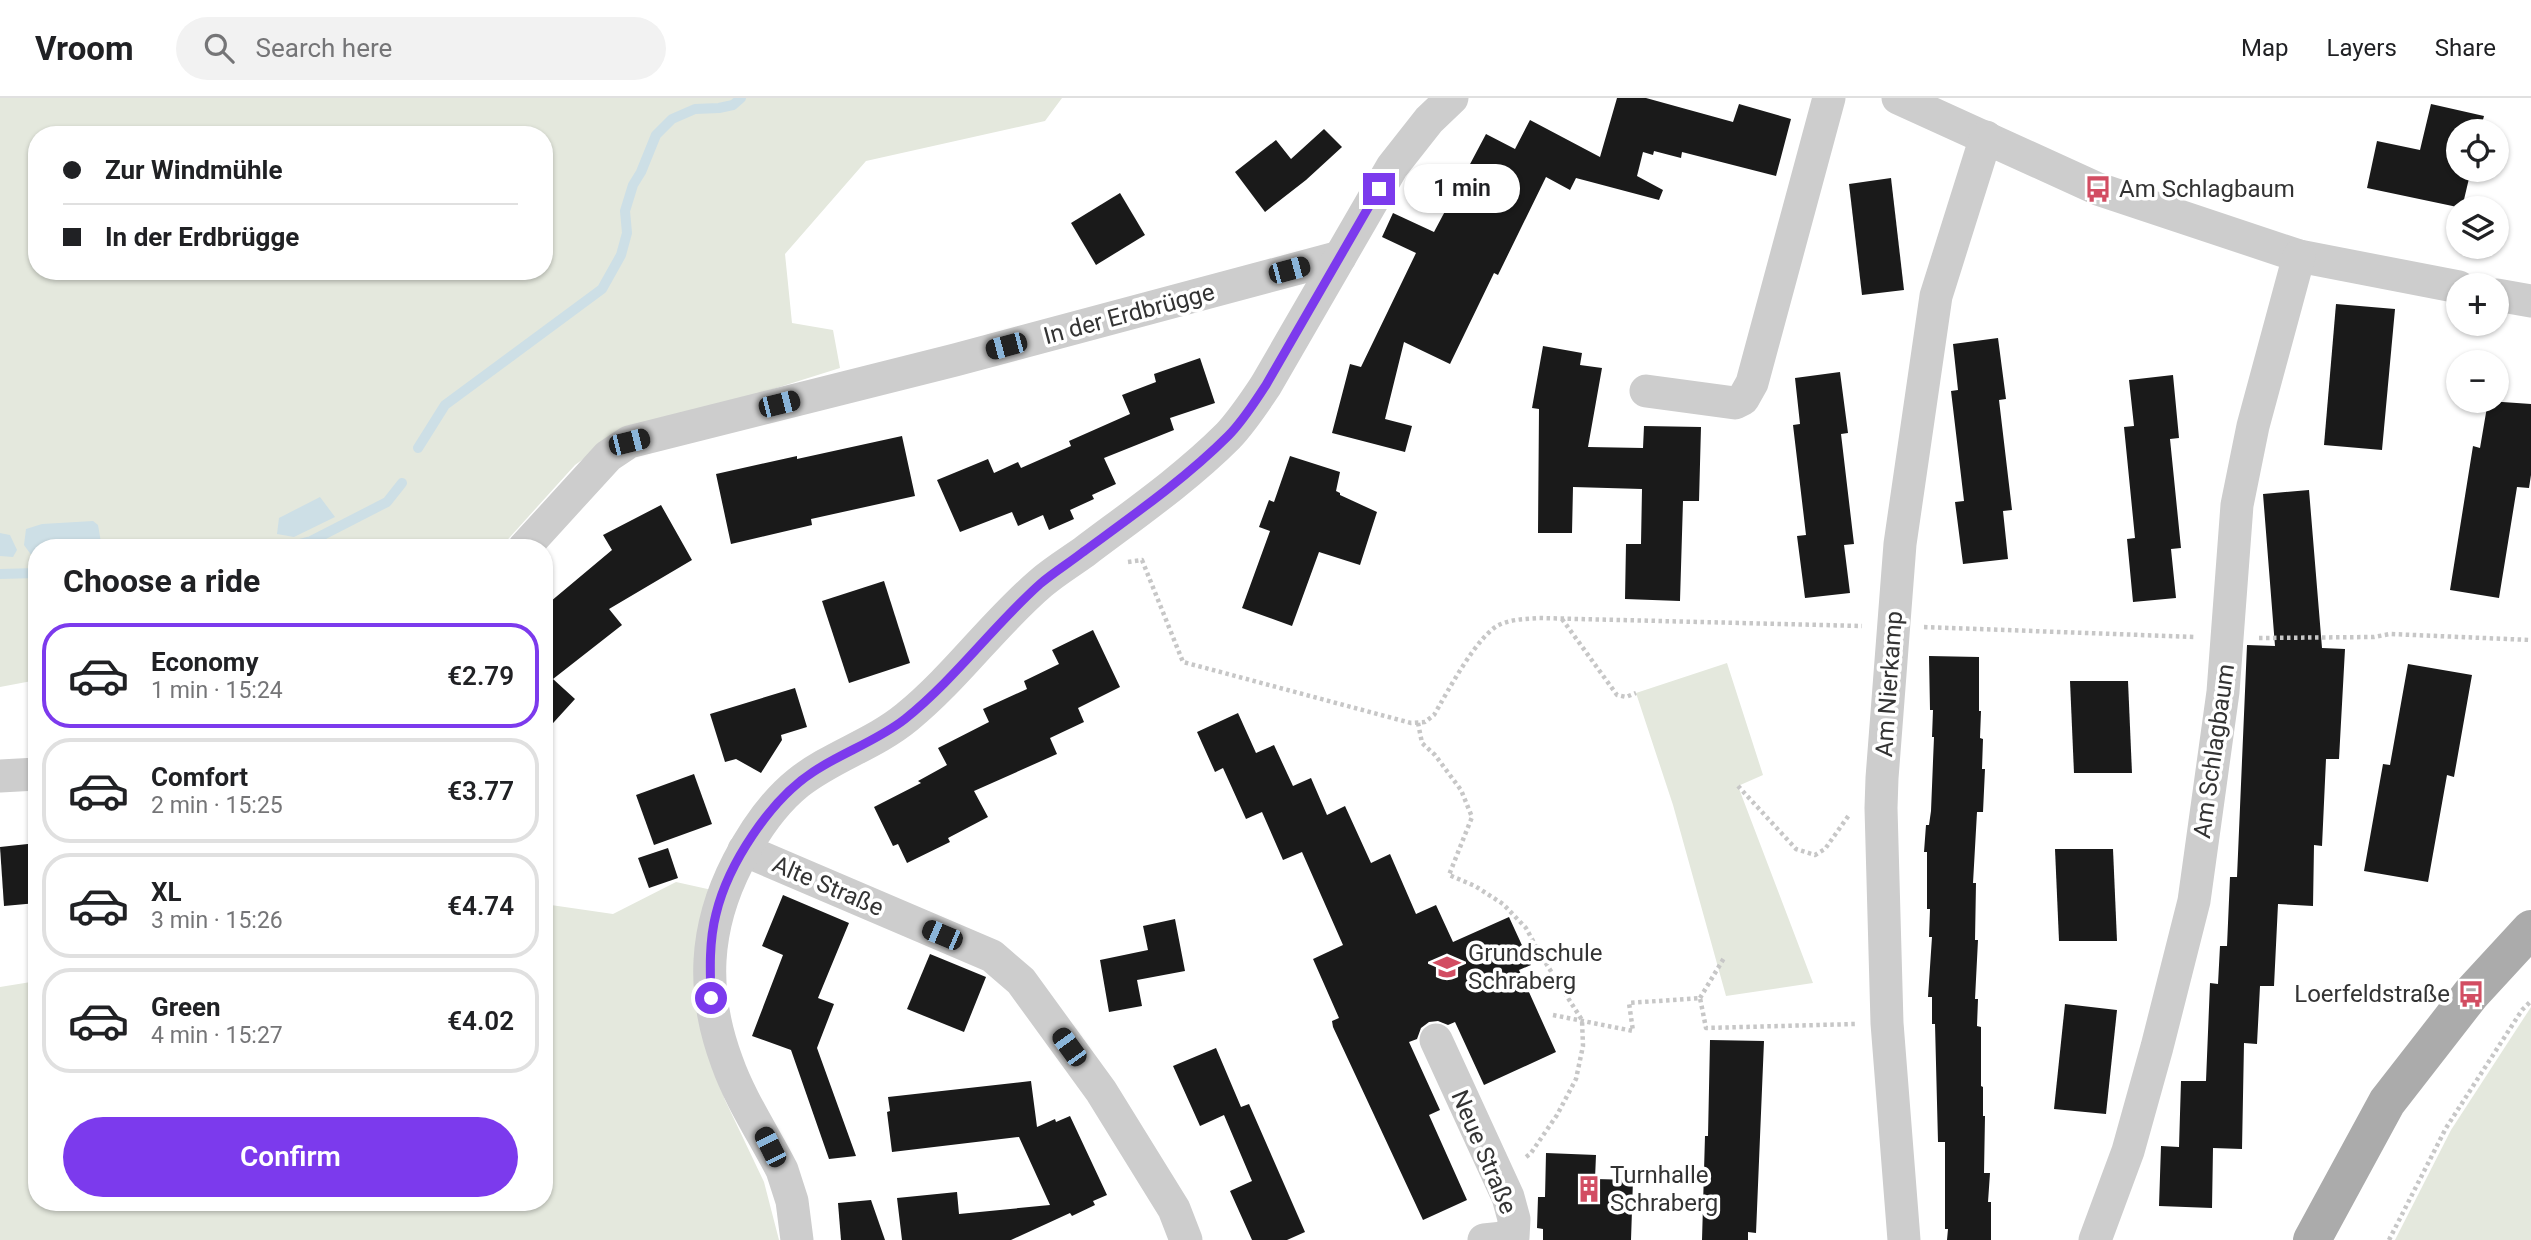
<!DOCTYPE html>
<html lang="en">
<head>
<meta charset="utf-8">
<style>
	:root { --surface:#fff; --page:#f2f2f2; --text:#202124; --muted:#757577; --line:#e0e0e0; --accent:#7c3aed }
	body { margin:0; font-family:Roboto,sans-serif; background:var(--page); color:var(--text); height:100vh; display:flex; flex-direction:column; font-size:26px; white-space:nowrap }
	* { box-sizing:border-box; margin:0 }
	p { font-size:23px; color:var(--muted) }
	.icon { flex:none; width:38px; height:38px; fill:none; stroke:currentColor; stroke-width:2; stroke-linecap:round; stroke-linejoin:round }
	.map { position:relative; flex:1; overflow:hidden }
	.panel { position:absolute; left:28px; top:441px; width:525px; height:672px; display:flex; flex-direction:column; background:var(--surface); border-radius:28px; box-shadow:0 2px 5px #0004 }
	.panel>* { flex:none }
	.hud { position:absolute; left:28px; top:28px; width:525px; height:154px; border-radius:28px; box-shadow:0 2px 5px #0004; display:grid; align-content:center; height:154px; padding:0 35px; background:var(--surface) }
	.fabs { position:absolute; left:2446px; top:21px; display:grid; gap:14px }
	.fabs a { display:grid; place-items:center; width:63px; height:63px; border-radius:50%; background:var(--surface); box-shadow:0 2px 5px #0004; font-size:35px }
	.end { position:absolute; width:32px; height:32px; margin:-16px; border:9px solid #7c3aed; background:#fff; box-shadow:0 0 0 4px #fff }
	.from { border-radius:50% }
	.bubble { position:absolute; height:49px; border-radius:24px; background:var(--surface); box-shadow:0 2px 5px #0004; font-size:23px; font-weight:600; line-height:49px; text-align:center }
	.car { position:absolute; width:21px; height:42px; margin:-21px -10px; border-radius:9px; box-shadow:0 0 5px 2px #0007; background:linear-gradient(#222 24%,#8ab4d8 0 40%,#222 0 76%,#8ab4d8 0 86%,#222 0) }
	.hud b { display:flex; align-items:center; gap:24px; height:66px; font-size:26px }
	.hud b+b { border-top:2px solid var(--line) }
	.hud i { width:18px; height:18px; background:var(--text) }
	ul { padding:0; list-style:none }
	li { display:flex; align-items:center; gap:21px; height:105px; margin:0 14px 10px; padding:0 21px; border:4px solid var(--line); border-radius:28px }
	li div { flex:1 }
	li b { display:block; font-size:26px }
	li em { font-style:normal; font-weight:600 }
	li.on { border-color:var(--accent) }
	li>.icon { width:63px; height:63px; stroke-width:1.5 }
	h2 { padding:0 35px; font-size:32px; line-height:84px }
	.button { display:flex; gap:14px; margin-top:auto; padding:14px 35px }
	.button a { flex:1; height:80px; border-radius:42px; background:var(--accent); color:#fff; font-size:28px; font-weight:600; line-height:80px; text-align:center }
	header { display:flex; align-items:center; gap:42px; box-sizing:border-box; height:98px; padding:0 35px; background:var(--surface); border-bottom:2px solid var(--line) }
	header strong { font-size:33px }
	nav { display:flex; gap:38px; margin-inline-start:auto; font-size:24px }
	.search { width:490px; height:63px; background:var(--page); display:flex; align-items:center; gap:18px; box-sizing:border-box; padding:0 24px; border-radius:38px; color:var(--muted); font-size:26px }
	.map>svg:first-child { display:block }
	.green { fill:#e4e8dd; fill-rule:evenodd }
	.water { fill:#cddfe6 }
	.lines { fill:none; stroke-linecap:round; stroke-linejoin:round }
	.stream { stroke:#cddfe6; stroke-width:10 }
	.building { fill:#1a1a1a }
	.path { stroke:#c7c7c7; stroke-width:4.5; stroke-dasharray:3.5 3.5; stroke-linecap:butt }
	.minor { stroke:#cdcdcd; stroke-width:33 }
	.major { stroke:#ababab; stroke-width:38 }
	.route { stroke:#7c3aed; stroke-width:9 }
	.labels { text-anchor:middle; dominant-baseline:central; stroke-width:7; stroke-linejoin:round; paint-order:stroke }
	.poi-label { font-size:24px; fill:#333; stroke:#fff; text-anchor:start }
	.street-label { font-size:24px; fill:#333; stroke:#fff }
</style>
</head>
<body>
<header>
<strong>Vroom</strong>
<div class="search"><svg class="icon" aria-label="search" viewBox="0 0 24 24"><circle cx="10" cy="10" r="6"/><path d="M15 15l6 6"/></svg>Search here</div>
<nav><a>Map</a><a>Layers</a><a>Share</a></nav>
</header>
<div class="map">
<svg width="2531" height="1142" viewBox="0 0 2531 1142">
	<rect width="100%" height="100%" fill="#fff"/>
	<g class="green">
		<path d="M0,0h1062l-17,23 -179,40 -81,93 7,69 41,7 7,38 -124,39 -90,21 -51,37 -75,83h-463v132l-37,7zM37,37h507v136h-507z"/>
		<path d="M1727,565l36,112 -25,11 75,197 -87,13 -53,-191 -37,-112z"/>
		<path d="M676,784l45,10 -12,161 16,47 39,82 15,58h-779v-253l37,-6v221h507v-298l69,10z"/>
		<path d="M2531,909v233h-136l56,-110z"/>
	</g>
	<g class="water">
		<path d="M320,399l15,20 -41,20 -17,-3 2,-16z"/>
		<path d="M93,423l5,4 4,23h-65v9l-5,-1 -8,-11 2,-16 16,-5z"/>
		<path d="M0,435l10,2 7,15 -4,7 -13,-1z"/>
	</g>
	<g class="lines">
		<g class="stream">
			<path d="M418,350l27,-43 157,-116 19,-34 6,-22 -2,-22 8,-26 8,-13 15,-37 16,-16 23,-10 24,-1 14,-3 8,-7"/>
			<path d="M284,450l27,-7 76,-39 15,-19"/>
			<path d="M0,476l37,-1"/>
		</g>
	</g>
	<g class="building">
		<path d="M1617,0h29l87,24 6,-18 52,15 -15,57 -94,-24 -1,6 -27,-7 -1,4 -10,-3 -6,24 26,14 -4,10 -83,-22 -6,12 -24,-13 -48,98 -4,-2 -44,91 -46,-22 -19,77 27,7 -7,26 -73,-19 18,-69 11,3 55,-114 -34,-16 11,-24 41,19 52,-98 29,15 15,-29 70,37z"/>
		<path d="M2431,6l53,12 -4,15h-21v39h12l-9,38 -95,-20 10,-47 43,9z"/>
		<path d="M1324,31l18,18 -36,33 -41,32 -30,-40 41,-32 15,19z"/>
		<path d="M1891,80l13,112 -42,5 -13,-111z"/>
		<path d="M1120,95l25,42 -49,30 -25,-42z"/>
		<path d="M2336,206l59,5 -13,141 -58,-5z"/>
		<path d="M1998,240l8,61 -7,1 13,110 -9,1 5,48 -45,5 -8,-62 9,-1 -13,-110 7,-1 -5,-46z"/>
		<path d="M1543,248l39,7 -2,12 22,3 -14,79 55,1 1,-22 57,1 -2,74h-16l-3,100 -55,-2 1,-55h15l1,-55 -69,-2 -1,46h-34l1,-124 -7,-1z"/>
		<path d="M1200,260l15,45 -45,15 4,12 -70,28 12,26 -24,11 2,4 -24,11 4,9 -25,11 -6,-15 -25,11 -6,-14 -52,20 -23,-52 51,-21 6,14 24,-11 3,6 50,-22 -2,-5 61,-27 -8,-19 34,-13 -2,-8z"/>
		<path d="M1840,274l8,61 -7,1 13,110 -10,1 6,48 -45,5 -8,-62 9,-1 -13,-110 7,-1 -5,-46z"/>
		<path d="M2173,277l6,63 -9,1 11,109 -10,1 5,49 -43,4 -6,-63 8,-1 -11,-111 10,-1 -5,-46z"/>
		<path d="M2488,303l43,3v71l-2,13 -12,-1 -18,111 -49,-8 23,-144 7,2z"/>
		<path d="M902,338l13,60 -104,23 1,6 -81,19 -15,-70 81,-18v3z"/>
		<path d="M1290,358l50,16 -4,19 4,2v2l37,17 -17,53 -41,-13 -27,74 -50,-18 28,-77 -11,-4 10,-27 5,2z"/>
		<path d="M2309,392l13,158 23,1 -6,110h-13l-4,87 -8,-1 -1,61 -35,-2 -4,82h-14l-3,58 -13,-1 -2,106 -29,-1 -1,60 -53,-2 2,-60 18,1 2,-66h25l4,-98 8,1 2,-38h7l3,-69h7l10,-232 28,1 -12,-152z"/>
		<path d="M661,407l31,55 -83,49 13,16 -69,54 22,20 -31,34v-126l68,-57 -9,-15z"/>
		<path d="M884,483l26,82 -61,20 -27,-82z"/>
		<path d="M1093,532l27,57 -42,21 6,14 -34,16 7,16 -83,37 14,26 -40,21 2,4 -43,21 -9,-19 -5,2 -19,-39 47,-24 -3,-2 29,-16 -9,-17 51,-26 -6,-13 44,-20 -3,-8 35,-17 -7,-14z"/>
		<path d="M1929,558l50,1v54h2l-1,27 3,1 -1,30h3l-2,43h-6l-4,71h3l-1,57h3l-3,59h3l-1,27 4,1v59l2,1v29h2l-1,57h6l-2,29h3v38h-44l1,-11h-3v-87h-7l-3,-118h-3v-27h-4l4,-60h-3l1,-28h-3v-57h-3l2,-27h3l2,-14 3,-74h-2l1,-27h-3z"/>
		<path d="M2408,566l64,11 -18,102 -7,-2 -19,107 -64,-11 19,-107 7,1z"/>
		<path d="M2070,583h58l4,92h-58z"/>
		<path d="M795,590l12,39 -26,8 1,5 -21,33 -25,-14 -11,3 -15,-48z"/>
		<path d="M1238,615l18,40 18,-8 19,41 18,-8 16,37 18,-9 26,57 19,-9 26,60 20,-9 17,37 56,-25 22,48 -12,5 37,82 -72,33 -29,-63 -7,3 -10,-4 -9,1 -8,6 -4,11 -8,3 31,68 -11,5 38,85 -44,20 -90,-193 -1,-6 7,-3 -26,-59 30,-14 -41,-93 -19,8 -21,-48 -16,7 -23,-51 -8,4 -18,-40z"/>
		<path d="M694,676l18,50 -58,21 -18,-50z"/>
		<path d="M37,745v60l-33,3 -4,-59z"/>
		<path d="M668,750l10,30 -29,10 -11,-30z"/>
		<path d="M2055,751h58l4,92h-58z"/>
		<path d="M783,797l66,28 -31,75 16,6 -17,44 39,108 -27,3 -38,-109 -39,-14 31,-81 -21,-9z"/>
		<path d="M1175,821l10,52 -48,9 5,26 -33,6 -9,-52 48,-10 -5,-24z"/>
		<path d="M930,856l56,23 -22,55 -57,-23z"/>
		<path d="M2065,906l52,6 -11,104 -52,-5z"/>
		<path d="M1710,942l54,1 -8,192 -8,-1v8h-46l3,-104h3z"/>
		<path d="M1216,950l25,59 8,-3 56,128 -18,8h-35l-22,-49 22,-10 -28,-66 -24,11 -27,-60z"/>
		<path d="M1031,983l6,46 18,-8 1,3 14,-6 37,79 -14,6 2,4 -23,11 -2,-3 -59,27h-109l-5,-42 60,-6 2,22 91,-9 -31,-68 -127,15 -5,-40 3,-1 -2,-14z"/>
		<path d="M1546,1055l50,2 -1,24 38,1 -2,60h-88v-11l-6,-1 1,-31h7z"/>
		<path d="M871,1102l14,40h-44l-3,-37z"/>
	</g>
	<g class="lines">
		<g class="path">
			<path d="M1128,464l14,-2 41,102 228,61 14,-1 9,-7c13,-22 44,-82 67,-91 12,-5 25,-5 38,-6l323,8"/>
			<path d="M1562,521l55,76 9,2 10,-4"/>
			<path d="M1924,529l271,10"/>
			<path d="M2259,540l115,-1 16,-3 141,6"/>
			<path d="M1418,625l4,20 13,12 26,35 11,27 -23,58 26,11 28,18 23,24 14,26 42,66 1,26 -7,33 -19,36 -26,38 -5,4"/>
			<path d="M1738,688l58,63 19,6 10,-6 24,-34"/>
			<path d="M1700,900l24,-40"/>
			<path d="M1553,917l80,16 -4,-28 71,-5 6,30 149,-4"/>
			<path d="M2389,1142l57,-112 76,-118 9,-9"/>
		</g>
		<g class="minor">
			<path d="M1898,0l200,91 201,67 160,31"/>
			<path d="M2497,197l34,6"/>
			<path d="M1646,293l89,12 8,-4 9,-16 77,-285"/>
			<path d="M524,450l84,-92 21,-14 326,-82 385,-103"/>
			<path d="M0,678l37,-2"/>
			<path d="M744,752l248,106 29,25 80,110 73,118 12,31"/>
			<path d="M1436,942l72,157 6,22 -1,18 -29,3"/>
			<path d="M797,1142l-5,-39 -10,-31c-18,-35 -42,-71 -55,-108 -26,-70 -23,-134 11,-200 15,-29 34,-58 60,-79 34,-27 75,-38 109,-66 49,-40 86,-93 134,-134 14,-12 29,-21 43,-31 49,-37 101,-73 144,-116 15,-16 26,-33 38,-51l126,-218 37,-47 23,-22"/>
			<path d="M1904,1142l-17,-217 -6,-215 1,-30 18,-234 36,-248 50,-159"/>
			<path d="M2095,1142l33,-89 29,-104 37,-146 29,-209 14,-187 16,-79 46,-170"/>
		</g>
		<path class="major" d="M2312,1142l75,-138 84,-108 60,-65"/>
	</g>
	<g class="lines">
		<path class="route" d="M711,900c-1,-28 -2,-57 5,-84 12,-50 54,-114 97,-142 30,-20 64,-31 92,-53 50,-40 88,-93 135,-135 14,-12 29,-21 43,-32 49,-36 102,-73 145,-116 15,-15 26,-33 38,-51l113,-196"/>
	</g>
	<defs>
		<symbol id="bus-bare" viewBox="-9 -9 18 18"><path d="M-5-6H5V4H4V6H2V4H-2V6H-4V4H-5ZM-3.5-4V0h7V-4ZM-3.5 1.2v1.5H-2V1.2ZM2 1.2v1.5H3.5V1.2Z" fill="#d24d62" stroke="#fff" stroke-width="2.5" paint-order="stroke"/></symbol>
		<symbol id="school-bare" viewBox="-9 -9 18 18"><path d="M0-5L7-2L0 1L-7-2ZM-4 1L0 2.5L4 1V4Q0 6-4 4Z" fill="#d24d62" stroke="#fff" stroke-width="2.5" paint-order="stroke"/></symbol>
		<symbol id="building-bare" viewBox="-9 -9 18 18"><path d="M-4-6H4V6H1V3H-1V6H-4ZM-2.5-4.3h1.7v1.8h-1.7ZM.8-4.3h1.7v1.8H.8ZM-2.5-1h1.7V.8h-1.7ZM.8-1h1.7V.8H.8Z" fill="#d24d62" stroke="#fff" stroke-width="2.5" paint-order="stroke"/></symbol>
	</defs>
	<g fill-rule="evenodd">
		<use href="#bus-bare" x="2079" y="72" width="38" height="38"/>
		<use href="#school-bare" x="1428" y="850" width="38" height="38"/>
		<use href="#bus-bare" x="2452" y="877" width="38" height="38"/>
		<use href="#building-bare" x="1570" y="1072" width="38" height="38"/>
	</g>
	<g class="labels">
		<g class="poi-label">
			<text x="2119" y="91">Am Schlagbaum</text>
			<text x="1468" y="855">Grundschule<tspan x="1468" dy="28">Schraberg</tspan></text>
			<text x="2450" y="896" text-anchor="end">Loerfeldstraße</text>
			<text x="1610" y="1077">Turnhalle<tspan x="1610" dy="28">Schraberg</tspan></text>
		</g>
		<g class="street-label">
			<text transform="translate(1129 216) rotate(-15)">In der Erdbrügge</text>
			<text transform="translate(1889 586) rotate(-86)">Am Nierkamp</text>
			<text transform="translate(2214 653) rotate(-82)">Am Schlagbaum</text>
			<text transform="translate(828 788) rotate(23)">Alte Straße</text>
			<text transform="translate(1484 1054) rotate(67)">Neue Straße</text>
		</g>
	</g>
</svg>
<div class="fabs">
<a><svg class="icon" aria-label="locate" viewBox="0 0 24 24"><circle cx="12" cy="12" r="6"/><path d="M12 2v4M12 18v4M2 12h4M18 12h4"/></svg></a>
<a><svg class="icon" aria-label="layers" viewBox="0 0 24 24"><path d="M12 4l9 5-9 5-9-5zM3 14l9 5 9-5"/></svg></a>
<a>+</a>
<a>−</a>
</div>
<i class="end from" style="left:711px;top:900px"></i>
<i class="end" style="left:1379px;top:91px"></i>
<div class="bubble" style="left:1404px;top:66px;width:116px">1 min</div>
<i class="car" style="left:1289px;top:172px;rotate:75deg"></i>
<i class="car" style="left:1006px;top:248px;rotate:255deg"></i>
<i class="car" style="left:779px;top:306px;rotate:76deg"></i>
<i class="car" style="left:629px;top:344px;rotate:76deg"></i>
<i class="car" style="left:942px;top:837px;rotate:293deg"></i>
<i class="car" style="left:1069px;top:949px;rotate:324deg"></i>
<i class="car" style="left:770px;top:1049px;rotate:333deg"></i>
<div class="hud">
<b><i class="from"></i>Zur Windmühle</b>
<b><i></i>In der Erdbrügge</b>
</div>
<section class="panel">
<h2>Choose a ride</h2>
<ul>
<li class="on"><svg class="icon" aria-label="car" viewBox="0 0 24 24"><path d="M5 17H2v-5l4-1 3-4h7l3 4 3 1v5h-3M9 17h6M6 11h13"/><circle cx="7" cy="17" r="2"/><circle cx="17" cy="17" r="2"/></svg><div><b>Economy</b><p>1 min · 15:24</p></div><em>€2.79</em></li>
<li><svg class="icon" aria-label="car" viewBox="0 0 24 24"><path d="M5 17H2v-5l4-1 3-4h7l3 4 3 1v5h-3M9 17h6M6 11h13"/><circle cx="7" cy="17" r="2"/><circle cx="17" cy="17" r="2"/></svg><div><b>Comfort</b><p>2 min · 15:25</p></div><em>€3.77</em></li>
<li><svg class="icon" aria-label="car" viewBox="0 0 24 24"><path d="M5 17H2v-5l4-1 3-4h7l3 4 3 1v5h-3M9 17h6M6 11h13"/><circle cx="7" cy="17" r="2"/><circle cx="17" cy="17" r="2"/></svg><div><b>XL</b><p>3 min · 15:26</p></div><em>€4.74</em></li>
<li><svg class="icon" aria-label="car" viewBox="0 0 24 24"><path d="M5 17H2v-5l4-1 3-4h7l3 4 3 1v5h-3M9 17h6M6 11h13"/><circle cx="7" cy="17" r="2"/><circle cx="17" cy="17" r="2"/></svg><div><b>Green</b><p>4 min · 15:27</p></div><em>€4.02</em></li>
</ul>
<div class="button"><a>Confirm</a></div>
</section>
</div>
</body>
</html>
